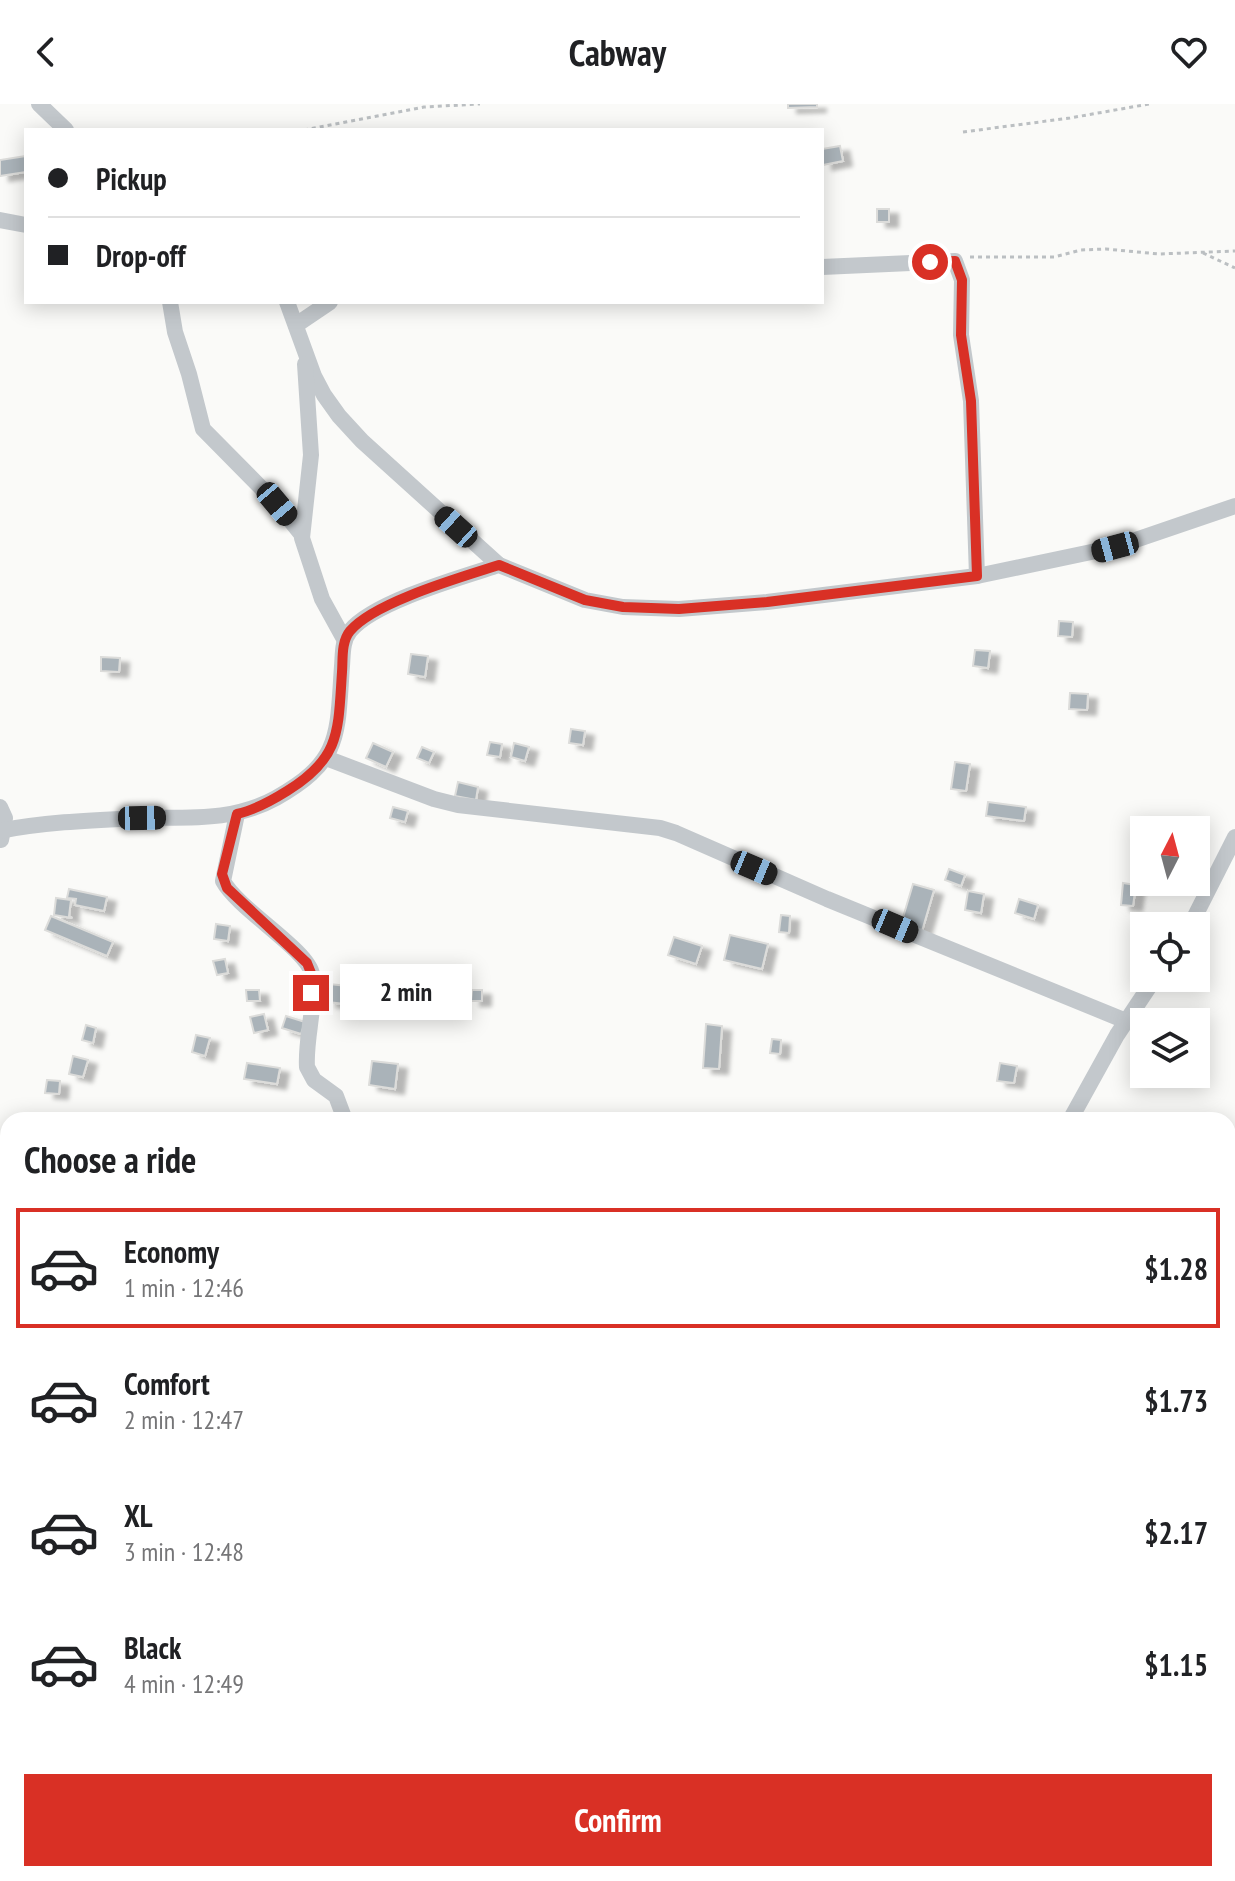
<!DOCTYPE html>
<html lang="en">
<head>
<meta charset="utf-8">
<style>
	:root { --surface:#fff; --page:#f6f6f6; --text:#202124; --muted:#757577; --line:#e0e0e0; --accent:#d93025 }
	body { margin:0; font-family:"PT Sans Narrow",sans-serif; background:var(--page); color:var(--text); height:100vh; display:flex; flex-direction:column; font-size:30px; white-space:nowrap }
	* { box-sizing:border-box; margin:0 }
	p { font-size:26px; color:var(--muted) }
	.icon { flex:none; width:44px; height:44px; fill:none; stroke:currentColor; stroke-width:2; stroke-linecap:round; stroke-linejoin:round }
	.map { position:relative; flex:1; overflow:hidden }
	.side { position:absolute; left:0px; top:1008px; width:1236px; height:770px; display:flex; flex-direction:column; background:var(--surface); border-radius:24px 24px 0 0; box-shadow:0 4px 20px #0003 }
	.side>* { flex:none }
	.guide { position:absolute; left:24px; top:24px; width:800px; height:176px; border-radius:0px; box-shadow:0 4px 20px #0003; display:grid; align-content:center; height:176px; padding:0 24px; background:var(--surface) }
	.needle { width:52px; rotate:6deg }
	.buttons { position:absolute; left:1130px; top:712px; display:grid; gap:16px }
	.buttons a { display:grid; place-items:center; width:80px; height:80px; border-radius:0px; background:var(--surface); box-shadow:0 4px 20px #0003; font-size:40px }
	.end { position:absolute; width:36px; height:36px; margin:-18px; border:10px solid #d93025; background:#fff; box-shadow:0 0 0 4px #fff }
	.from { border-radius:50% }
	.bubble { position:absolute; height:56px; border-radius:0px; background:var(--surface); box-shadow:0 4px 20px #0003; font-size:26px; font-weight:600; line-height:56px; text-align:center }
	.car { position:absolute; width:24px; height:48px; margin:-24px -12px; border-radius:10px; box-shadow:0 0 6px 2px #0007; background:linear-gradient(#222 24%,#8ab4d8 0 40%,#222 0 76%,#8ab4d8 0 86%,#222 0) }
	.guide b { display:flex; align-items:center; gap:28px; height:76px; font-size:30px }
	.guide b+b { border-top:2px solid var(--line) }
	.guide i { width:20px; height:20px; background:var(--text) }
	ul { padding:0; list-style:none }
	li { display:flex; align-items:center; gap:24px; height:120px; margin:0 16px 12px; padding:0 8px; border:4px solid transparent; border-radius:0px }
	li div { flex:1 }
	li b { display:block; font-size:30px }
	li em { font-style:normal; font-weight:600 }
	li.current { border-color:var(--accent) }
	li>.icon { width:72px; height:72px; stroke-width:1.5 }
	h2 { padding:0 24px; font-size:36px; line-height:96px }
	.primary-button { display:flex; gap:16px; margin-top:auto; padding:16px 24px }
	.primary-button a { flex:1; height:92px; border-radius:0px; background:var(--accent); color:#fff; font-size:32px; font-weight:600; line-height:92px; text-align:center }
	header { display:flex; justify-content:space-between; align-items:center; height:104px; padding:0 24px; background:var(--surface); font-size:36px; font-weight:600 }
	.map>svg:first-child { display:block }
	.building { fill:#aab3b9; stroke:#dcdcda; stroke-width:2; filter:url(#shadow) }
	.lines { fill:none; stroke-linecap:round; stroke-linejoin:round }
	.path { stroke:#bbbfc2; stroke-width:3; stroke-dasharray:4 4; stroke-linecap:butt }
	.street { stroke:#c3c8cc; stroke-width:16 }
	.route { stroke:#d93025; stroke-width:10 }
</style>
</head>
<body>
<header><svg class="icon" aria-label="back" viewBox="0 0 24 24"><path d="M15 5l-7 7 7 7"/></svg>Cabway<svg class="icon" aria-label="heart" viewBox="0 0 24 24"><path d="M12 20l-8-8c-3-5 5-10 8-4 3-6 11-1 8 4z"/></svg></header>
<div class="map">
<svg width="1235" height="1777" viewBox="0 0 1235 1777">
	<defs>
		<filter id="shadow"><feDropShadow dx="9" dy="5" stdDeviation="2" flood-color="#0004"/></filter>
	</defs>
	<rect width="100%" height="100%" fill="#fafaf8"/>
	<g class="building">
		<path d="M788,0h29v3l-29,1z"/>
		<path d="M840,42l3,15 -20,4 -1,-16z"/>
		<path d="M26,52v16l-26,4v-16z"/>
		<rect x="877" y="105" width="12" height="13"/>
		<path d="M1059,517l14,1 -1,15 -14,-1z"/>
		<path d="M975,546l15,1 -2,17 -15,-2z"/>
		<path d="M411,550l17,2 -3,21 -17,-3z"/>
		<path d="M101,553l19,1 -1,14 -18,-1z"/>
		<path d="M1070,589l18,1 -1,16 -18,-1z"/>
		<path d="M571,625l14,2 -2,14 -14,-2z"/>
		<path d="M490,638l12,2 -2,13 -13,-2z"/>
		<path d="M373,639l20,9 -7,15 -20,-9z"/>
		<path d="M514,639l15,4 -4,14 -14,-4z"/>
		<path d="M422,643l12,5 -5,11 -12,-5z"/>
		<path d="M955,658l15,2 -4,27 -15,-2z"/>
		<path d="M458,678l20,5 -2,13 -21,-4z"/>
		<path d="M988,698l38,5 -2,14 -38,-5z"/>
		<path d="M393,703l15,4 -3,11 -15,-4z"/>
		<path d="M949,765l16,6 -4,11 -16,-6z"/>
		<path d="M1123,779l13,2 -3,21 -12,-1z"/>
		<path d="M913,780l21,6 -12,41 -21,-7z"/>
		<path d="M69,785l38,8 -3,14 -29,-6 1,-6 -9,-1z"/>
		<path d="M968,787l16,3 -3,19 -16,-3z"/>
		<path d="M56,794l15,2 -2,16 3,2 -18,-3z"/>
		<path d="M1019,795l19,6 -4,14 -19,-6z"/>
		<path d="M781,811l9,1 -1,17 -10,-1z"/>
		<path d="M51,812l62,26 -6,14 -62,-26z"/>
		<path d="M216,820l14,2 -2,15 -14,-2z"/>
		<path d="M730,831l38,9 -6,25 -38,-9z"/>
		<path d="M674,833l28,9 -6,18 -28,-9z"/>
		<path d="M225,855l3,14 -11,2 -4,-14z"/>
		<path d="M329,880l28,3 -2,18 -28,-3z"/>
		<path d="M246,886h13l1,11h-13z"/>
		<path d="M472,886h10v11h-11z"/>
		<path d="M264,910l4,16 -14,3 -4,-16z"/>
		<path d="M286,912l19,6 -4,12 -19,-6z"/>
		<path d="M706,920l16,2 -3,43 -16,-1z"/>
		<path d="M86,921l10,3 -3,15 -11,-3z"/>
		<path d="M196,931l14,3 -5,18 -13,-4z"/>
		<path d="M772,935l9,1 -1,14 -10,-1z"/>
		<path d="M73,952l15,4 -5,17 -14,-3z"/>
		<path d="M372,957l26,3 -3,25 -26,-4z"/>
		<path d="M247,959l33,5 -3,16 -33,-5z"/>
		<path d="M1000,959l17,3 -3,17 -17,-2z"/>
		<path d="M47,976l13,1 -1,13 -14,-1z"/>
		<path d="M0,1295h5l3,16 -8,1z"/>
		<path d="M0,1504l3,1 -2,4 7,2 -2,13 -6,-2z"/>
	</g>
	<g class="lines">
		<g class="path">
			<path d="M304,26l120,-23 56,-3"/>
			<path d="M963,28l107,-14 79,-14"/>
			<path d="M1203,149l32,15"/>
			<path d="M970,153h84l27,-7 25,-1 53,5 76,-3"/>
		</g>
		<g class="street">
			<path d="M39,0l27,26"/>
			<path d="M0,116l26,5"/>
			<path d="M822,163l133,-6 7,19 -1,55 10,66 6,175"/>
			<path d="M170,198l5,30 14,42 14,55 74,75 25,31"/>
			<path d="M287,198l27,74 10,19 15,21 23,25 137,124"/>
			<path d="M296,221l34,-23"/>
			<path d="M305,260l6,91 -9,83 20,61 22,40"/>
			<path d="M326,654l108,41 24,6 202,23 16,5 151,66 299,122"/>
			<path d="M0,703l5,11 -4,22"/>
			<path d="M237,710l-14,67c15,28 85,69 89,93 5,27 -7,65 -5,93l7,13 22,16 9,24"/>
			<path d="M0,727c41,-9 97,-11 140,-13 47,-1 93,4 136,-20 66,-37 61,-63 66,-132 1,-12 0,-25 8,-35 23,-29 112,-54 149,-66l86,35 38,7 56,2 88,-7 210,-26 138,-29 120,-41"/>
			<path d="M1190,822l45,-89"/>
			<path d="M1070,1016l47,-85 38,-57"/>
			<path d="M1228,1481l7,-2"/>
			<path d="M0,1556l8,5"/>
			<path d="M293,1770l3,7"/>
			<path d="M873,1777l3,-7"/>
		</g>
	</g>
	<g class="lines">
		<path class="route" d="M311,889l2,-15 -6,-15 -80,-75 -5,-14 15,-60c18,-4 34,-13 50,-23 54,-33 51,-60 55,-119 1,-13 -1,-30 8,-41 24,-29 112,-54 149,-66l86,35 38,7 56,2 88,-7 210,-26 -6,-175 -10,-66 1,-55 -7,-19 -25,1"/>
	</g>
</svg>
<div class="buttons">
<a><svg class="needle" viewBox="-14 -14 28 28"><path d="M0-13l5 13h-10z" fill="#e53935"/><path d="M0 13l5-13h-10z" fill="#757577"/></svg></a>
<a><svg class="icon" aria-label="locate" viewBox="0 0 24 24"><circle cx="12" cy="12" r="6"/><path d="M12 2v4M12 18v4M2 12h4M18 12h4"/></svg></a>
<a><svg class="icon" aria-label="layers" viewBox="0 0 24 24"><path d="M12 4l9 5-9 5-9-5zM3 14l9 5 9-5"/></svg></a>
</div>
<i class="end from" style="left:930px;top:158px"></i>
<i class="end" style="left:311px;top:889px"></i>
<div class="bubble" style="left:340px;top:860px;width:132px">2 min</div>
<i class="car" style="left:277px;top:400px;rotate:140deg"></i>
<i class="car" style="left:456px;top:423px;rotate:312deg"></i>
<i class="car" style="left:1115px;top:443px;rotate:255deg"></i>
<i class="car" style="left:142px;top:714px;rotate:89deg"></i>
<i class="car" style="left:754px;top:764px;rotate:113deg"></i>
<i class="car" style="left:895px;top:822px;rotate:113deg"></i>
<div class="guide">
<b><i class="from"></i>Pickup</b>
<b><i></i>Drop-off</b>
</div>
<section class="side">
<h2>Choose a ride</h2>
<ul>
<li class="current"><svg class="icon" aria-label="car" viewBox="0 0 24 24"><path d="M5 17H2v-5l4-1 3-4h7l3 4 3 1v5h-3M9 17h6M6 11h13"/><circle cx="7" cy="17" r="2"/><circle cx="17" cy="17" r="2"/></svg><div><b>Economy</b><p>1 min · 12:46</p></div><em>$1.28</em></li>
<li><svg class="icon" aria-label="car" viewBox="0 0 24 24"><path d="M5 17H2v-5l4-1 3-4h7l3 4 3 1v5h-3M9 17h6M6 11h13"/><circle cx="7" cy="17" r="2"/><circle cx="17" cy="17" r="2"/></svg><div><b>Comfort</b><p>2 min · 12:47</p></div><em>$1.73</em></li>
<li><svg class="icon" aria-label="car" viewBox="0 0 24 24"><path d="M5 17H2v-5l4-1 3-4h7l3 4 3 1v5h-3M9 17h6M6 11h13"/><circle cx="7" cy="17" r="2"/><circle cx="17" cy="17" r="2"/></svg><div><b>XL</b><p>3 min · 12:48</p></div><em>$2.17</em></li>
<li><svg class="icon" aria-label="car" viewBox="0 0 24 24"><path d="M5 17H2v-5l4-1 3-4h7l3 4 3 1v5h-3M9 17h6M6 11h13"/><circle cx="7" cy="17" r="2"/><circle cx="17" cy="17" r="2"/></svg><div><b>Black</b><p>4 min · 12:49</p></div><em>$1.15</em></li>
</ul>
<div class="primary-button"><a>Confirm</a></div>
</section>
</div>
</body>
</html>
